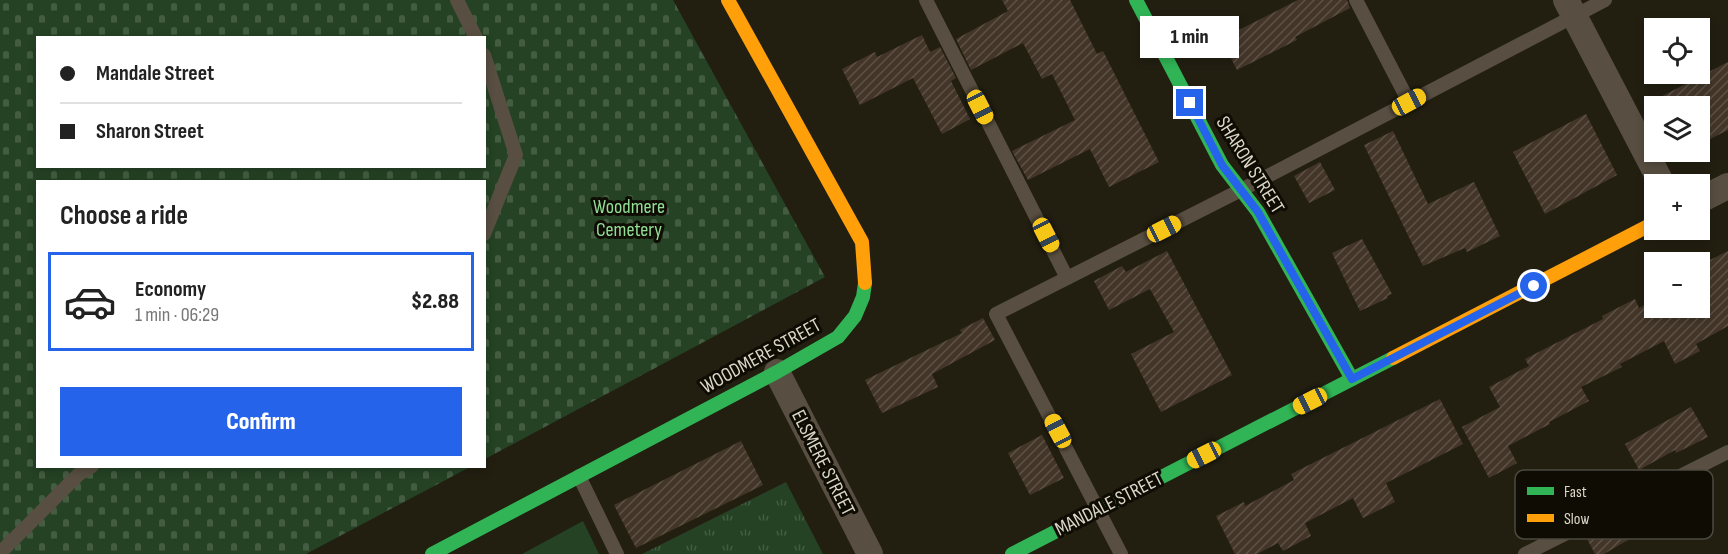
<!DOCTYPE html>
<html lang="en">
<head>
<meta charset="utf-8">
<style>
	:root { --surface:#fff; --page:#f2f2f2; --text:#222; --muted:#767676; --line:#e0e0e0; --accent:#2563eb }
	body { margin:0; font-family:"Sofia Sans Condensed",sans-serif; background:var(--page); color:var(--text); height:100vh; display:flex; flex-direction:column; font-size:22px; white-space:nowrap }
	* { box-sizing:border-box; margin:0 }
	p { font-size:20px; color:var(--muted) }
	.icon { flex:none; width:33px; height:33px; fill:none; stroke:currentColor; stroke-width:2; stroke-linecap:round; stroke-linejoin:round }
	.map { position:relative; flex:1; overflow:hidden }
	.panel { position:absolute; left:36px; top:180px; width:450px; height:288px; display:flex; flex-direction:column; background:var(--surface); border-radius:0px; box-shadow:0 3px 9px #0003 }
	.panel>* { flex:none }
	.top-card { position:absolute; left:36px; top:36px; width:450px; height:132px; border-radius:0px; box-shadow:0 3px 9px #0003; display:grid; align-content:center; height:132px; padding:0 24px; background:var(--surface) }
	.tools { position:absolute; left:1644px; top:18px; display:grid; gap:12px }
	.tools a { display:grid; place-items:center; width:66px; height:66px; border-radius:0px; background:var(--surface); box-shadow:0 3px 9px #0003; font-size:30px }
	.end { position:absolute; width:27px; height:27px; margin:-14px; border:8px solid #2563eb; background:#fff; box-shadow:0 0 0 3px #fff }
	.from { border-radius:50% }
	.bubble { position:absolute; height:42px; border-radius:0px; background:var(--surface); box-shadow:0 3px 9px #0003; font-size:20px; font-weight:800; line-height:42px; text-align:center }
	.car { position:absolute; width:18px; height:36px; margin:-18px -9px; border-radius:8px; box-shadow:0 0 4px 2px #0007; background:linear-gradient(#f5c518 24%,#345 0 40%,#f5c518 0 76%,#345 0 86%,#f5c518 0) }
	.top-card b { display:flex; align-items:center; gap:21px; height:57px; font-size:22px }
	.top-card b+b { border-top:2px solid var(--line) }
	.top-card i { width:15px; height:15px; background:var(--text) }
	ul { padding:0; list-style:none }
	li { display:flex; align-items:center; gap:18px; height:99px; margin:0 12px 9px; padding:0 12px; border:3px solid var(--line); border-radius:0px }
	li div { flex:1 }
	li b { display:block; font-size:22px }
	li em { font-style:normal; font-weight:800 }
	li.active { border-color:var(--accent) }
	li>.icon { width:54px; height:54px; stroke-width:1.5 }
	h2 { padding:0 24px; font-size:27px; line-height:72px }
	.primary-button { display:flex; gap:12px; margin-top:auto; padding:12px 24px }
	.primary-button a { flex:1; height:69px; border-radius:0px; background:var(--accent); color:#fff; font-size:24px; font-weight:800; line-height:69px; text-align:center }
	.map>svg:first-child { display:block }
	.grass { fill:url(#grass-tufts) }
	.cemetery { fill:url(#cemetery-stones); fill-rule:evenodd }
	.green { fill:#254224 }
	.building { fill:url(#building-hatch) }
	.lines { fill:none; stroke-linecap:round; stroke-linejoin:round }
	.lane { stroke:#584e41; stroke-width:14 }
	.street { stroke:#584e41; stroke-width:26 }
	.fast { stroke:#30b455; stroke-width:14 }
	.slow { stroke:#ff9f0a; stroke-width:14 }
	.route { stroke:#2563eb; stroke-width:8 }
	.labels { text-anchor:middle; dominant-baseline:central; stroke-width:6; stroke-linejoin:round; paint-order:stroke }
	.street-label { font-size:20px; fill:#dbd8ca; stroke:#0f0c04 }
	.park-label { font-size:20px; fill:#91df95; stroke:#0f0c04 }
	.key { fill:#0f0c04; stroke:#4c493f; stroke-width:1.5 }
	.key-label { font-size:16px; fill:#dbd8ca }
</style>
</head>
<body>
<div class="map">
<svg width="1728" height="554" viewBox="0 0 1728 554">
	<defs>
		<pattern id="grass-tufts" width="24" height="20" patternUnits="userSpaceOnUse" patternTransform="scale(1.5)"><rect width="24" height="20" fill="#254224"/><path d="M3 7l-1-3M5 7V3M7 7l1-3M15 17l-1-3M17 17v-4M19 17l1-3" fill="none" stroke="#445d42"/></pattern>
		<pattern id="cemetery-stones" width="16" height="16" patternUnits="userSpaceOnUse" patternTransform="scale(1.5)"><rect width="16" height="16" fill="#254224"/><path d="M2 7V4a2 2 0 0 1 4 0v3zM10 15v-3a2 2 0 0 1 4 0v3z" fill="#445d42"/></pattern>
		<pattern id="building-hatch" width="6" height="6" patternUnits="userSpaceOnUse" patternTransform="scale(1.5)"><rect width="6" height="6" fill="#433629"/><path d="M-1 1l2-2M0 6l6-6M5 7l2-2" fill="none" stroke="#5e5247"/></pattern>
	</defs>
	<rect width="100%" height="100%" fill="#221f11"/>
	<path class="grass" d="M786,482l37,72h-181z"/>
	<path class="cemetery" d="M0,0h673l152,277 -340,182 -1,-277h-446v284l432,1 -164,87h-306zM38,38h446v128h-446z"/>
	<path class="green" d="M583,521l16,33h-77z"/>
	<g class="building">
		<path d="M1002,0h68l27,54 6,-3 56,111 -50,25 -19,-38 -62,31 -16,-29 63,-31 -23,-46 -10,5 -19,-36 -52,27 -15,-31 52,-28z"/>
		<path d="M1298,0h49l3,8 -55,29 2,3 -60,30 -16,-31z"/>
		<path d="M922,35l8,17 10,-5 16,31 -5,3 19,38 -28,15 -29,-56 -53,27 -18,-36 33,-17 2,5z"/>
		<path d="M1728,62v68l-28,14v-38h-57z"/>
		<path d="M1586,114l31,61 -72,39 -32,-62z"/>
		<path d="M1393,131l35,73 46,-22 26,54 -33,16 -2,-4 -42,18 -59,-121z"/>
		<path d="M1320,162l15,28 -26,13 -15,-27z"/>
		<path d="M1362,239l30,55 -5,2 1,2 -28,13 -28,-58z"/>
		<path d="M1167,251l65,124 -71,37 -30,-58 43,-22 -24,-43 -41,21 -15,-29 28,-15 4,6z"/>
		<path d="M1728,251v75l-32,18 4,7 -25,13 -11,-23 -44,23 2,3 -41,20 8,14 -40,21 1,2 -42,22 9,17 -28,15 -27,-51 38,-20 -11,-20 40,-21 -4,-7 78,-40 -1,-3 33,-17 4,9 15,-8v8h46v-43z"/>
		<path d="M983,318l12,22 -63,34 6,13 -56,26 -17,-33 97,-47 -2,-3z"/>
		<path d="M1440,399l23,45 -77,39 9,19 -32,16 -10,-20 -48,25 6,13 -28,15 -5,-8 -21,11h-22l-19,-38 28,-14 1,4 49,-26 -3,-6z"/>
		<path d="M1691,407l17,30 -32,16 -1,-3 -36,20 -14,-26z"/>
		<path d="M1042,435l22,43 -34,17 -22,-42z"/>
		<path d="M741,441l22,44 -127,63 -22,-43z"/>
		<path d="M1651,501l11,19 -58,34h-9l-9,-17z"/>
	</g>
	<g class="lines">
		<g class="lane">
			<path d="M457,0l19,38"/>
			<path d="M926,0l141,278"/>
			<path d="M1356,0l53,102"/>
			<path d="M484,55l32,100 -32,79"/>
			<path d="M579,476l38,78"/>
			<path d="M0,553l79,-79 13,-8"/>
			<path d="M1121,554l-125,-240 245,-124 364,-190"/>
			<path d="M1525,554l203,-102"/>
		</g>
		<g class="street">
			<path d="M1566,0l96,184"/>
			<path d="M1700,200l28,-14"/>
			<path d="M777,372l93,182"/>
		</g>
		<g class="fast">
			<path d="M1136,0l86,165 36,47 94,167"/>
			<path d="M432,554l345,-182 61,-35 17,-21 8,-19 2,-14"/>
			<path d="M1012,554l381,-196"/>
		</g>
		<g class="slow">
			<path d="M728,0l134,242 3,41"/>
			<path d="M1393,358l261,-135"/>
		</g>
	</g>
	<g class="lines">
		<path class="route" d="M1190,103l32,62 36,47 94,167 182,-93"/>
	</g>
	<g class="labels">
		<g class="street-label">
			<text transform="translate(1250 165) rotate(58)">SHARON STREET</text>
			<text transform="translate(761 356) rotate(-29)">WOODMERE STREET</text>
			<text transform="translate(823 463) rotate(63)">ELSMERE STREET</text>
			<text transform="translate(1109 504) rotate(-27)">MANDALE STREET</text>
		</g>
		<g class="park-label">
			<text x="629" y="207">Woodmere<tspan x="629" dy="23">Cemetery</tspan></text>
		</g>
	</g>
	<rect x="1515" y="470" width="198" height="69" rx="9" class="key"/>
	<rect x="1527" y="487" width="27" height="8" fill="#30b455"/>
	<rect x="1527" y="514" width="27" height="8" fill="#ff9f0a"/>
	<g class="key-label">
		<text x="1564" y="497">Fast</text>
		<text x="1564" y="524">Slow</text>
	</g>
</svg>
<div class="tools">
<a><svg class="icon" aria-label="locate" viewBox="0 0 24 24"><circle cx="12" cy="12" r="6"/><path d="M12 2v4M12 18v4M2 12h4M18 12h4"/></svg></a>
<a><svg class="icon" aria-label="layers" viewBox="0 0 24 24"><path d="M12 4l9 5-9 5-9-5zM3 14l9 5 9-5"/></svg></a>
<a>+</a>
<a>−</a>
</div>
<i class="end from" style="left:1534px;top:286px"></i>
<i class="end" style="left:1190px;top:103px"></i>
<div class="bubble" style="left:1140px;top:16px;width:99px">1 min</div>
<i class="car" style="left:1409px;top:102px;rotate:62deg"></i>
<i class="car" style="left:980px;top:107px;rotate:153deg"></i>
<i class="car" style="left:1164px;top:229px;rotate:63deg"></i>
<i class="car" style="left:1046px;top:235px;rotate:153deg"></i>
<i class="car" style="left:1310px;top:401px;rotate:243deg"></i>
<i class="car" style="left:1058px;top:431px;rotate:332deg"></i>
<i class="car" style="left:1204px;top:455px;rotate:243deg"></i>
<div class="top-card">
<b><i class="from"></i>Mandale Street</b>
<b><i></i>Sharon Street</b>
</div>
<section class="panel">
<h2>Choose a ride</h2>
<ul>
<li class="active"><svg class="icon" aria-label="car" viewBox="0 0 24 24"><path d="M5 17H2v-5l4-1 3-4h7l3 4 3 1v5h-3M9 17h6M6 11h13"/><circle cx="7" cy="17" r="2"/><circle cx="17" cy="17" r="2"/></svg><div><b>Economy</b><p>1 min · 06:29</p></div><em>$2.88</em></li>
</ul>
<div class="primary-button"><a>Confirm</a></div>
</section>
</div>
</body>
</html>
